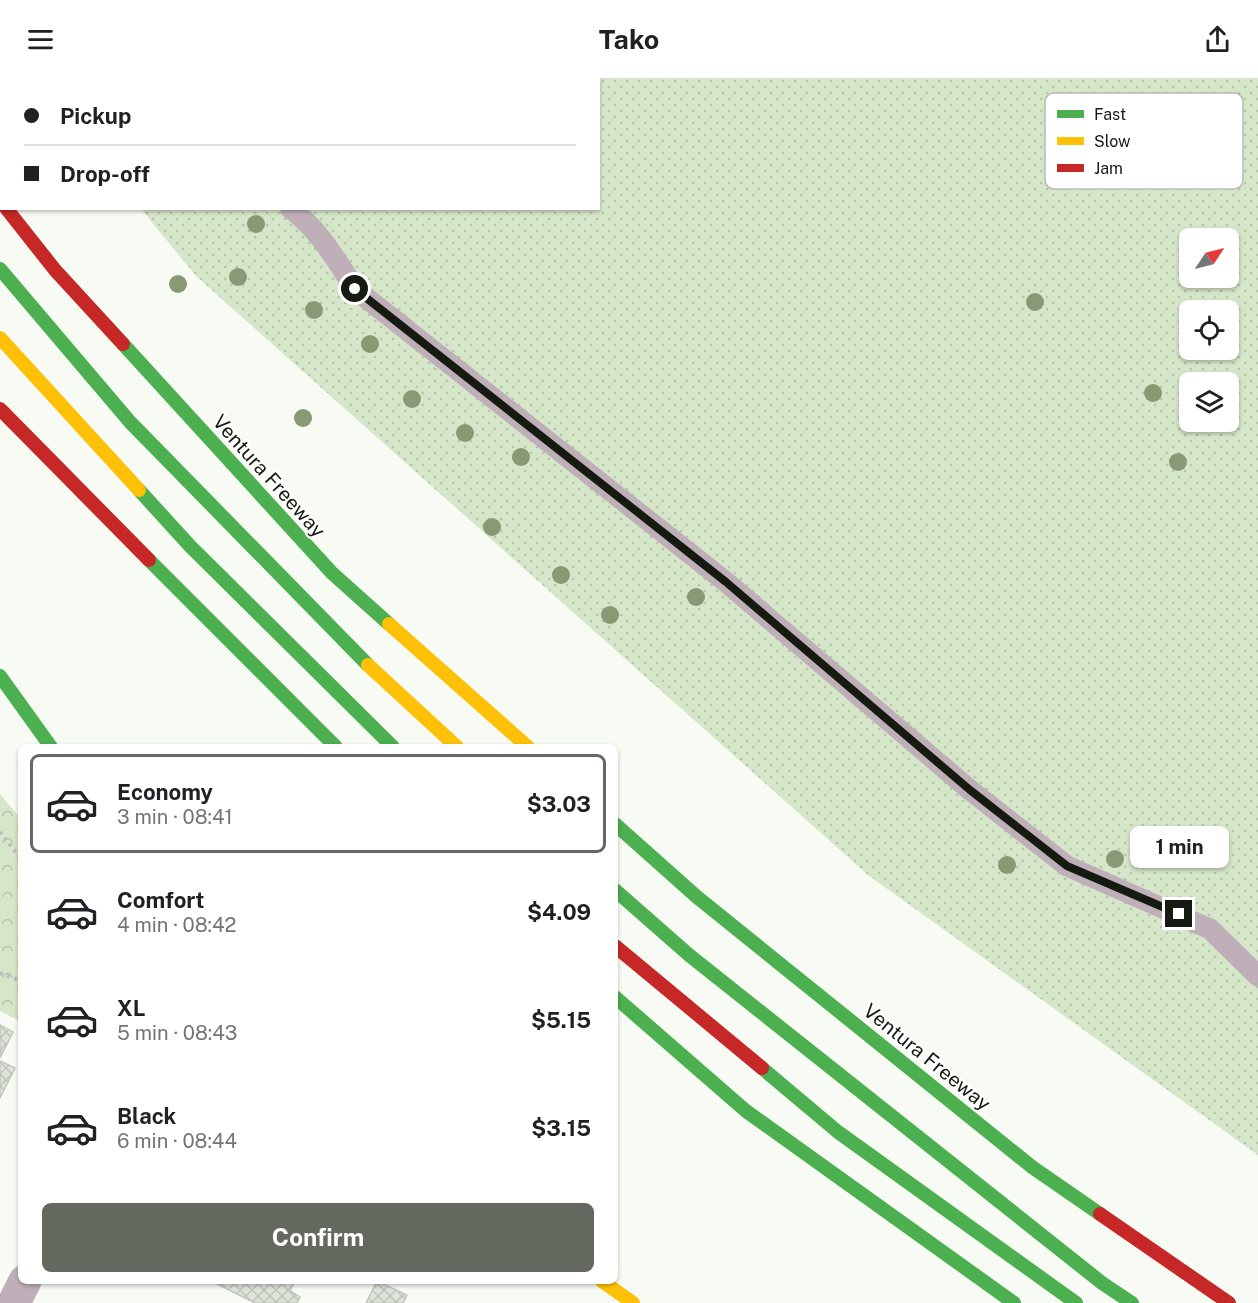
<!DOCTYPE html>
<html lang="en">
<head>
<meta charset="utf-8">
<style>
	:root { --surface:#fff; --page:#f2f2f2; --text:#202124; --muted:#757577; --line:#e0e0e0; --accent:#646960 }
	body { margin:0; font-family:"Public Sans",sans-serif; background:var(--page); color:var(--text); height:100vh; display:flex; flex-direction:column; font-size:22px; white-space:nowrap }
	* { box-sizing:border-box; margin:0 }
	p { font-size:20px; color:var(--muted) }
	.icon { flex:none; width:33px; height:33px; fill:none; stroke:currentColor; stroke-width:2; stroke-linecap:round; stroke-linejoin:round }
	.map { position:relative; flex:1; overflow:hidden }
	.details { position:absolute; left:18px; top:666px; width:600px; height:540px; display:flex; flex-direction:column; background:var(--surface); border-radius:9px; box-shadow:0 2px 4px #0004 }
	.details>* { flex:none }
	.guide { position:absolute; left:0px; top:0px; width:600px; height:132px; box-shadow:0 2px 4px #0004; display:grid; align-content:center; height:132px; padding:0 24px; background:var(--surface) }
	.needle { width:39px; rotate:55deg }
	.buttons { position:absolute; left:1179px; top:150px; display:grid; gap:12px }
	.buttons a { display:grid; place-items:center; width:60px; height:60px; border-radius:9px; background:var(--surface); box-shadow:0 2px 4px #0004; font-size:30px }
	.end { position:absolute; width:27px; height:27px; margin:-14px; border:8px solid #151b10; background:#fff; box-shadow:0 0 0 3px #fff }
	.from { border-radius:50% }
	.bubble { position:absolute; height:42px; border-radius:9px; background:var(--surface); box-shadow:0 2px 4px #0004; font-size:20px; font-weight:700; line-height:42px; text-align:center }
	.guide b { display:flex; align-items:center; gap:21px; height:57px; font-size:22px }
	.guide b+b { border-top:2px solid var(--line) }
	.guide i { width:15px; height:15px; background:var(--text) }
	ul { padding:10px 0 0; list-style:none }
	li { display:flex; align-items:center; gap:18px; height:99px; margin:0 12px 9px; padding:0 12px; border:3px solid transparent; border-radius:9px }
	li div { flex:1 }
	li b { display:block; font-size:22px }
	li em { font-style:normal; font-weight:700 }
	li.current { border-color:var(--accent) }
	li>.icon { width:54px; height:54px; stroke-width:1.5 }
	.button { display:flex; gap:12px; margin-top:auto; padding:12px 24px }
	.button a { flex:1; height:69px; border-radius:9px; background:var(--accent); color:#fff; font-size:24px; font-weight:700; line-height:69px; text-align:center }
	header { display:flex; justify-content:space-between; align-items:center; height:78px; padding:0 24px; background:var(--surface); font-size:27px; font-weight:700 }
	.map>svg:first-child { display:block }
	.grass { fill:url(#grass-dots); fill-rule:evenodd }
	.forest { fill:url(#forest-crowns) }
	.building { fill:url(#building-cross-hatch); stroke:#c2c7be; stroke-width:1.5 }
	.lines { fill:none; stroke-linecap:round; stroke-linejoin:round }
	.path { stroke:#c1babd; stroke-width:4; stroke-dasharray:3 4.5; stroke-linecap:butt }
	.lane { stroke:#bfafb9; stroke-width:21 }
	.street { stroke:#bfafb9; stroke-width:33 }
	.fast { stroke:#4caf50; stroke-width:14 }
	.slow { stroke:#ffc107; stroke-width:14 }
	.jam { stroke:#c62828; stroke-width:14 }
	.tree { fill:#899976 }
	.route { stroke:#151b10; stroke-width:8 }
	.labels { text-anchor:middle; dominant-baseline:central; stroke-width:4.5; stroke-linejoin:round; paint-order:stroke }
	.street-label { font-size:20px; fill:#151b10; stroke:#fff }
	.key { fill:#fff; stroke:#b9bbb7; stroke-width:1.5 }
	.key-label { font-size:16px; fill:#151b10 }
</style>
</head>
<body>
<header><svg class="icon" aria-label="menu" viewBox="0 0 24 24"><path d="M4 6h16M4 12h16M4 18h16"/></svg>Tako<svg class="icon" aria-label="share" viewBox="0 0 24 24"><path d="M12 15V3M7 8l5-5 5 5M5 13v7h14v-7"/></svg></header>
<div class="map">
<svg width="1258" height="1225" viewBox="0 0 1258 1225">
	<defs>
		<pattern id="grass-dots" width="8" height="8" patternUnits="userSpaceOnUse" patternTransform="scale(1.5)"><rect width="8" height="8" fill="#d6e6c8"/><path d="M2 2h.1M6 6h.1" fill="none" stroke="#b7c5ab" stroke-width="1.8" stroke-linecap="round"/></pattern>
		<pattern id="forest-crowns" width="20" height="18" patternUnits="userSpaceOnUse" patternTransform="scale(1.5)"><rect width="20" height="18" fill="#d6e6c8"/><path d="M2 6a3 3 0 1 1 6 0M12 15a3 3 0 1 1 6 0" fill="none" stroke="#b7c5ab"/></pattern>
		<pattern id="building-cross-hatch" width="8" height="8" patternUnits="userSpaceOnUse" patternTransform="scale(1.5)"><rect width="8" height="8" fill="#dfe4db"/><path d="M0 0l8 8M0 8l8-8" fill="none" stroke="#bec3bb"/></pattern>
	</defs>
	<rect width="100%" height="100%" fill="#f7fbf4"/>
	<path class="grass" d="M34,0h1224v1077l-390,-280 -671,-598 -56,-68 457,-1v-128zM1190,160h38v40h-38zM1190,232h38v40h-38zM1190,304h38v40h-38z"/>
	<path class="forest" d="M0,716l21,25v203l-21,-11z"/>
	<g class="building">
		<path d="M0,947l13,7 -13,26z"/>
		<path d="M0,983l15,7 -15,30z"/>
		<path d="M211,1203h79l4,2 -4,8 10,6 -3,6h-42z"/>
		<path d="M377,1203l30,14 -4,8h-37z"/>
	</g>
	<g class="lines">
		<g class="path">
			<path d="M0,754l21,27"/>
			<path d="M0,895l21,8"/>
		</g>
		<g class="lane">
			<path d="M170,0l2,2"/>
			<path d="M290,130c29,21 46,52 65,81l371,293 244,208 97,76 143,63 48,47"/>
		</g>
		<path class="street" d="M14,1225l11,-22"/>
		<g class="fast">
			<path d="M0,191l130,153 238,243"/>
			<path d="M123,266l209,229 57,51"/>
			<path d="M139,412l51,56 203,201"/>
			<path d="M149,482l187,187"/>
			<path d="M0,598l51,71"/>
			<path d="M615,746l82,73 335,270 68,47"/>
			<path d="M615,812l74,65 413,328 30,20"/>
			<path d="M615,919l131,114 268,192"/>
			<path d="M762,990l76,64 238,171"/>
		</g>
		<g class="slow">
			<path d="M0,260l139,152"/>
			<path d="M389,546l139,123"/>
			<path d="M368,587l89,82"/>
			<path d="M602,1203l31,22"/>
		</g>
		<g class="jam">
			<path d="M6,130l49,62 68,74"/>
			<path d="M0,331l149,151"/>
			<path d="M615,868l147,122"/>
			<path d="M1100,1136l129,89"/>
		</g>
	</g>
	<g class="tree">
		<circle cx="256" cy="146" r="9"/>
		<circle cx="238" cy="199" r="9"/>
		<circle cx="178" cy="206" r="9"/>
		<circle cx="1035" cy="224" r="9"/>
		<circle cx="314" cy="232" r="9"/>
		<circle cx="370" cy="266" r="9"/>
		<circle cx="1153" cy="315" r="9"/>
		<circle cx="412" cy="321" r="9"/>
		<circle cx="303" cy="340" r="9"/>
		<circle cx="465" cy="355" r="9"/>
		<circle cx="521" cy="379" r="9"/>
		<circle cx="1178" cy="384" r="9"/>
		<circle cx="492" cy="449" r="9"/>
		<circle cx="561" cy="497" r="9"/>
		<circle cx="696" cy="519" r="9"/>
		<circle cx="610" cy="537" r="9"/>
		<circle cx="1115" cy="781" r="9"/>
		<circle cx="1007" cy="787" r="9"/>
	</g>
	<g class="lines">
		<path class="route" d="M355,211l371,293 244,208 97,76 112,48"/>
	</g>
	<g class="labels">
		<g class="street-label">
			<text transform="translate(269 398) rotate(48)">Ventura Freeway</text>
			<text transform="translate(927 979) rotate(39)">Ventura Freeway</text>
		</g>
	</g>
	<rect x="1045" y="15" width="198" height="96" rx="9" class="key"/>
	<rect x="1057" y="32" width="27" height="8" fill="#4caf50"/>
	<rect x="1057" y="59" width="27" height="8" fill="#ffc107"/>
	<rect x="1057" y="86" width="27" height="8" fill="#c62828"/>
	<g class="key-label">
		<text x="1094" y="42">Fast</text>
		<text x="1094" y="69">Slow</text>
		<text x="1094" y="96">Jam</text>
	</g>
</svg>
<div class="buttons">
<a><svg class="needle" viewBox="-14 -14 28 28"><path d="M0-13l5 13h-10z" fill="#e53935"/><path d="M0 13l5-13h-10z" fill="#757577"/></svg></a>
<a><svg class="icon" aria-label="locate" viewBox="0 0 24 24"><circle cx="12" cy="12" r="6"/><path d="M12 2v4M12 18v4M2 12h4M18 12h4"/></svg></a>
<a><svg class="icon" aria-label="layers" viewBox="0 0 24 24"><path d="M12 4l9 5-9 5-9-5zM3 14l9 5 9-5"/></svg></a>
</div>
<i class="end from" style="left:355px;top:211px"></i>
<i class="end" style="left:1179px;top:836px"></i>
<div class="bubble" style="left:1130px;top:748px;width:99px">1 min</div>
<div class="guide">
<b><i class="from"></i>Pickup</b>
<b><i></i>Drop-off</b>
</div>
<section class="details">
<ul>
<li class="current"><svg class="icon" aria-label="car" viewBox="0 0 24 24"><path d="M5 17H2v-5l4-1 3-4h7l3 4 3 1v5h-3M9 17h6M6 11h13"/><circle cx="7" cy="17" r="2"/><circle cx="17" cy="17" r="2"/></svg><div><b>Economy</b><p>3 min · 08:41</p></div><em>$3.03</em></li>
<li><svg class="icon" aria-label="car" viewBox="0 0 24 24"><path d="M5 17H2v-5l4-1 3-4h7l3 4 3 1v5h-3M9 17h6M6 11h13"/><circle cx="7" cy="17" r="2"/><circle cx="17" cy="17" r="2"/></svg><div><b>Comfort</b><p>4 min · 08:42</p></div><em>$4.09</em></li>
<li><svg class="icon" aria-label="car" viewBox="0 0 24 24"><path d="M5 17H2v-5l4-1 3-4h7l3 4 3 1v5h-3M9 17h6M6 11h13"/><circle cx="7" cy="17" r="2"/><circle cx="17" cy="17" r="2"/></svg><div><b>XL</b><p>5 min · 08:43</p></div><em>$5.15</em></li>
<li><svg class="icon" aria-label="car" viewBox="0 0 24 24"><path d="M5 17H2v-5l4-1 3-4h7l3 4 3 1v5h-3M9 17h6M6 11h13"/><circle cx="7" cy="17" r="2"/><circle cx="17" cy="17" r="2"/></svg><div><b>Black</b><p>6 min · 08:44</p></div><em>$3.15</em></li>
</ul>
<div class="button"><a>Confirm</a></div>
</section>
</div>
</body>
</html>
